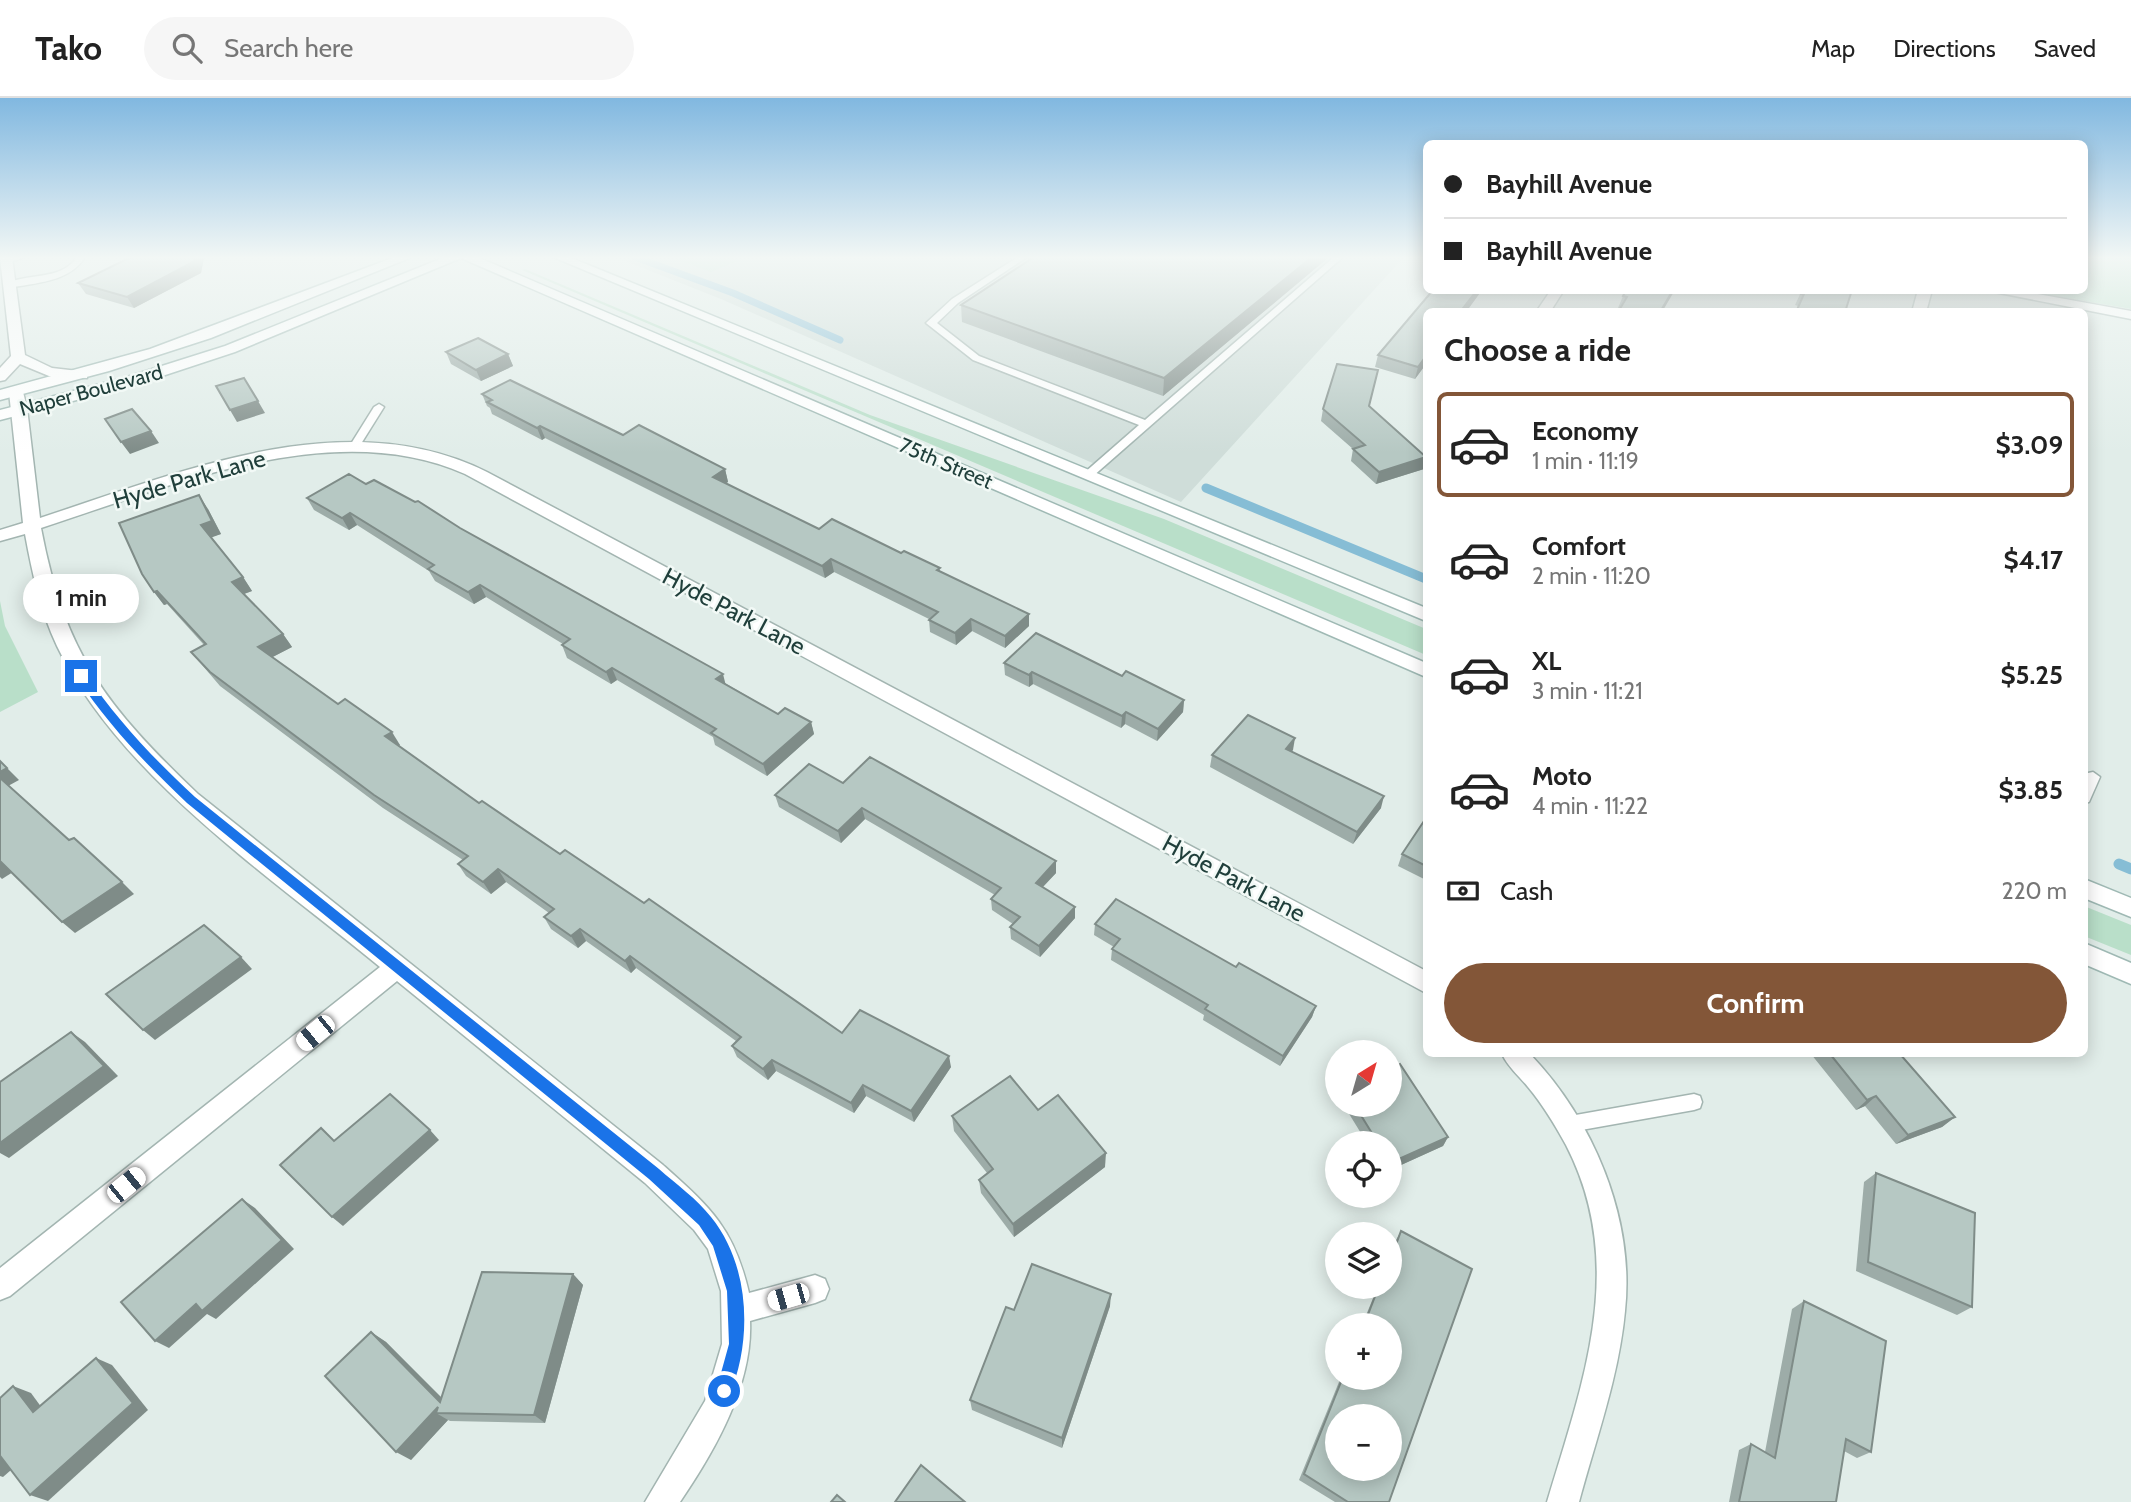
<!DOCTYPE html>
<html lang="en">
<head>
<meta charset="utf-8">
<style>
	:root { --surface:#fff; --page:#f6f6f6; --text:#222; --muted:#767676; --line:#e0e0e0; --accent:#835638 }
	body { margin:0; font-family:Cabin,sans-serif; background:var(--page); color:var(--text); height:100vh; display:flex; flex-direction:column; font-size:26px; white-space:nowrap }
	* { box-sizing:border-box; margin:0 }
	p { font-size:23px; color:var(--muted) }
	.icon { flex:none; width:38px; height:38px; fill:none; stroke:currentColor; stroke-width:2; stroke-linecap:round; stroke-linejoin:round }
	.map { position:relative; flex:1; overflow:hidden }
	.panel { position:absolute; left:1423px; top:210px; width:665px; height:749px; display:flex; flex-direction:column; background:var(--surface); border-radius:10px; box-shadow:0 4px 18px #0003 }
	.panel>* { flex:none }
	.top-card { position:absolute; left:1423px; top:42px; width:665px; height:154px; border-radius:10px; box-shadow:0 4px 18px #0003; display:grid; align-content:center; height:154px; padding:0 21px; background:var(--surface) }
	.needle { width:46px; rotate:37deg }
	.buttons { position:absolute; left:1325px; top:942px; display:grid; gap:14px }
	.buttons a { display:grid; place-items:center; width:77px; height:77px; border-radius:50%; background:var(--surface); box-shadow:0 4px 18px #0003; font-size:35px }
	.end { position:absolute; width:32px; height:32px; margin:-16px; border:9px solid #1a73e8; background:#fff; box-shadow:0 0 0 4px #fff }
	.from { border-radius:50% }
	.bubble { position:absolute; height:49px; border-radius:24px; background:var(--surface); box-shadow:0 4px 18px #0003; font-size:23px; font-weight:700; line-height:49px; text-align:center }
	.car { position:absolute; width:21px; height:42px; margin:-21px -10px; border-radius:9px; box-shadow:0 0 5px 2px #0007; background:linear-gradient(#fff 24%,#345 0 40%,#fff 0 76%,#345 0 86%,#fff 0) }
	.top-card b { display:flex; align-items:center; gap:24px; height:66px; font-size:26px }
	.top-card b+b { border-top:2px solid var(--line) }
	.top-card i { width:18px; height:18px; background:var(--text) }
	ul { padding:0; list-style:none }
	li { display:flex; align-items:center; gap:21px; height:105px; margin:0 14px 10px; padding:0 7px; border:4px solid transparent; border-radius:10px }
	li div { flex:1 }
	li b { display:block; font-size:26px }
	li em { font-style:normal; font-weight:700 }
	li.active { border-color:var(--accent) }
	li>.icon { width:63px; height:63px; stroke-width:1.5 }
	h2 { padding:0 21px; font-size:32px; line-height:84px }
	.pay { display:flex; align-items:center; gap:18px; height:77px; padding:0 21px; font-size:26px }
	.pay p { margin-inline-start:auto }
	.button { display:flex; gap:14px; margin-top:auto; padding:14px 21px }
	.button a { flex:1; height:80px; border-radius:42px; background:var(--accent); color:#fff; font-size:28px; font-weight:700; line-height:80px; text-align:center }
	header { display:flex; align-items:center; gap:42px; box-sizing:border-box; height:98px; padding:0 35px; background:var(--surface); border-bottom:2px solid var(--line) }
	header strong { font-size:33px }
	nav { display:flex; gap:38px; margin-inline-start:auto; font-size:24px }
	.search { width:490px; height:63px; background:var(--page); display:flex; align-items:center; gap:18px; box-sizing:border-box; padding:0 24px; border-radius:38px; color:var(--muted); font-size:26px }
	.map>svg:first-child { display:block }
	.built { fill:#cfddd9 }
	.green { fill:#b9dfc9 }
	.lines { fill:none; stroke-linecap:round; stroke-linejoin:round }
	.stream-far2 { stroke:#86bdd5; stroke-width:7 }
	.stream-far1 { stroke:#86bdd5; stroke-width:9 }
	.stream { stroke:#86bdd5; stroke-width:11 }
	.service-casing { stroke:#a3b5b1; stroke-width:3 }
	.minor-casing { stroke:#a3b5b1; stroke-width:3 }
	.secondary-casing { stroke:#9fb9b4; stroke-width:3 }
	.service { fill:#fff; fill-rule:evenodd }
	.minor { fill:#fff; fill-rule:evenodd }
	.secondary { fill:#fff; fill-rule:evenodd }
	.wall { fill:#9daca8 }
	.shaded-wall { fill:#7f8c88 }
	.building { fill:#b6c8c3; stroke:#7f8c88; stroke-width:2; fill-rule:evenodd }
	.route { fill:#1a73e8 }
	.labels { text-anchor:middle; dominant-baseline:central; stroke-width:5; stroke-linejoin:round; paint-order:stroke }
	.far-street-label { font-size:21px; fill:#203f3b; stroke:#f2f9f6 }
	.street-label { font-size:24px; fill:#203f3b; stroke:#f2f9f6 }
</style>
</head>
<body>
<header>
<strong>Tako</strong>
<div class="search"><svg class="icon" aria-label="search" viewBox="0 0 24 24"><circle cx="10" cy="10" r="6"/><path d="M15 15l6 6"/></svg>Search here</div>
<nav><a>Map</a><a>Directions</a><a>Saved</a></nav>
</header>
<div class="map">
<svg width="2131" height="1404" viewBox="0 0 2131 1404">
	<rect width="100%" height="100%" fill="#e1ede9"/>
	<path class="built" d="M615,159h789l-223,245 -460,-203z"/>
	<g class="green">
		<path d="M670,159h65l3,4 -27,11z"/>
		<path d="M2084,159h47v52l-105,-18 58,-1z"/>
		<path d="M525,171l345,146 294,104 262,110v26l-904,-385z"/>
		<path d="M0,503l5,25 33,66 -38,20z"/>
		<path d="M2084,808l47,19v30l-47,-19z"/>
	</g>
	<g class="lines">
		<path class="stream-far2" d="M635,159l98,36 107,47"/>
		<path class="stream-far1" d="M1206,390l220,91"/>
		<path class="stream" d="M2119,766l12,5"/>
		<defs>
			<g id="service">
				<path d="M10,159h16l-20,6 -4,-3z"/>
				<path d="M77,159h8c-15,25 -50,26 -77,31l-4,-3c21,-13 57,-3 73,-28z"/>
				<path d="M1018,159h9l-69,46 -21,20 42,33 166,64 189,-163h9l-251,220h-8v-4l55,-48 -166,-65 -47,-37 26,-24z"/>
				<path d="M379,306l5,3 -25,40 -1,2h-8l-1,-2 25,-40z"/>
				<path d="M2093,674l7,5 -11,25 -5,1v-22l4,-8z"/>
				<path d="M1694,996l6,2 2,6 -2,6 -6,2 -124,22 -6,-2 -3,-6 3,-6 6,-2z"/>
			</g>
			<g id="minor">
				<path d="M0,159h12l13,98 27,13 35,4v6l-38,-2 -29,-12 -15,16 -5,1v-13l11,-12z"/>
				<path d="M1551,192h13l-14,22h-14z"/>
				<path d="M1918,192h14l-6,22h-14z"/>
				<path d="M1984,192h32l115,21v8z"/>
				<path d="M16,290l7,4 4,16 13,110c138,-45 305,-117 447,-46l939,499v22l-961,-519c-132,-59 -297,13 -424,54 24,127 66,179 157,266l465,371c48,43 71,63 86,128l66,-18 10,4 4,10 -4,10 -10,4 -65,18c3,63 -35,130 -70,181h-35l60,-101 17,-57 -1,-53 -13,-42 -14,-19 -49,-47 -248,-202 -387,315 -10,4v-32l380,-301c-109,-90 -261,-191 -323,-321 -17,-36 -25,-74 -32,-112l-25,7v-11l23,-7 -14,-131z"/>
				<path d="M1502,956h28c63,66 105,164 95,257 -6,65 -29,128 -46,191h-32c36,-120 81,-237 19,-357 -11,-20 -23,-40 -38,-58 -9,-11 -20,-20 -26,-33z"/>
			</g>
			<g id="secondary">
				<path d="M395,159h17l-201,81 -102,33 -109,29v-10l150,-41z"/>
				<path d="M445,159h32l949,406v14l-965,-419 -226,94 -97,32 -138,36v-10l127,-33 98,-31z"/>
				<path d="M553,159h16l857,351v13z"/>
				<path d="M2084,781l47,19v19l-47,-19z"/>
				<path d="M2084,845l47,20v21l-47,-20z"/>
			</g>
		</defs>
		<use href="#service" class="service-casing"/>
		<use href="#minor" class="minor-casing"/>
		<use href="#secondary" class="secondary-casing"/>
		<use href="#service" class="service"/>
		<use href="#minor" class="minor"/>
		<use href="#secondary" class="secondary"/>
	</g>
	<g class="wall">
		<path d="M131,159h73l-3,16 -67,35 -48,-14 -8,-11z"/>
		<path d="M1034,159h295l-166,139 -201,-74 -1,-17z"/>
		<path d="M1433,192h49l-16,22h-40v52l-11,15 -40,-12 3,-12z"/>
		<path d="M1675,192l-55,18h-2l5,-12z"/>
		<path d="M1802,192l43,22h-49l2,-6 -3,-1z"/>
		<path d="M446,254l62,2 5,12 -32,15 -30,-17z"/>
		<path d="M482,296l141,41 102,34 3,13 -3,1 94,46 82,24 39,15v3l89,55 -24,22 -33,-17 -16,14 -26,-13 -1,-13 -95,-47 -9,6 -280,-140 -3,2 -50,-26 -2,-6 -3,-2z"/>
		<path d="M1369,308l55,63 -48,15 -25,-23 2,-12 -32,-28 2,-12z"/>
		<path d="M366,386l94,44 318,186 33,8 3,12 -47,42 -52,-31 -2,-8 -96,-57 -6,4 -44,-26 -5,-13 1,-1 -77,-47 -12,7 -39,-23 -6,-10 -72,-46 -8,5 -35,-20 -7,-12z"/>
		<path d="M208,411l13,25 -10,3 32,40 9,14 -8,3 39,40 9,13 -20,10 66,47 62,41 -2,1 81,57 81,51 84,49 198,130 109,34 -37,55 -48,-26 -12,17 -78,-42 -8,9 -31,-23 -5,-11 4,-5 -100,-73 -5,5 -45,-32 -8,7 -27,-19 -7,-12 5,-4 -43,-31 -15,12 -25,-18 -8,-12 5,-4 -80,-52 -163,-122 -29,-34 13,-7 -37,-41 -3,1 -10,-13z"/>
		<path d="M1004,565l118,13 62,24 -1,12 -26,29 -32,-17 -4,4 -88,-44 -4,3 -24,-12z"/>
		<path d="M1293,652l-2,1 90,57 -28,36 -143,-77 2,-12z"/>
		<path d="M843,685l213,90 -13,14 32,31 -35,39 -29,-18 -1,-12 3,-3 -21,-14 -1,-11 4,-4 -130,-76 -24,24 -62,-36 -4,-12z"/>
		<path d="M1426,720v62l-28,-14 4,-12z"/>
		<path d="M1095,826l141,43 80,39 -4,11 -32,49 -77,-46 1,-5 -93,-55 1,-11 2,-2 -20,-12z"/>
		<path d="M1811,956h89l55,63 -13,10 -46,17 -31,-38 -9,4z"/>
		<path d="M1343,1006h47l58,33 -5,9 -53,24v-27h-23z"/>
		<path d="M1038,1012l67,57 -91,70 -33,-44 -2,-13 8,-7 -33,-42 -2,-15z"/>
		<path d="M1876,1075l96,134 -15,8 -101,-44 8,-89z"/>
		<path d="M1401,1133l-12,271h-54l-36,-22 42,-103h49v-52h-28l16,-39h12v-29l6,-17z"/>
		<path d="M573,1176l10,11 -38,138 -95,-2 -2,-1 -37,40 -40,-128 15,10 55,56z"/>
		<path d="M1804,1203l67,151 -14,6 -13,-7 -8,51h-107l10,-52 12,-6 14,8 27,-143z"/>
		<path d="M1110,1208l-48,142 -90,-38 -2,-10 44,-90z"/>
	</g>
	<g class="shaded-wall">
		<path d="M196,159h8l-3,16 -67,35 -7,-11z"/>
		<path d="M1312,159h17l-166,139 1,-18z"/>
		<path d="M1477,192h5l-16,22h-6z"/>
		<path d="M1673,192h2l-13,22h-2z"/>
		<path d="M508,256l5,12 -32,15 -5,-11z"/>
		<path d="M1426,258v8l-11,15 3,-12z"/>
		<path d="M258,303l7,12 -28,9 -7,-12z"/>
		<path d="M540,328l5,12 -3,2 -5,-12z"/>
		<path d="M151,333l8,12 -29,11 -9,-12z"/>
		<path d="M1426,359l-2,12 -48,15 3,-12z"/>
		<path d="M725,371l3,13 -12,7 -3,-12z"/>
		<path d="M199,397l9,14 13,25 -11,4 -9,-13z"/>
		<path d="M350,415l7,12 -8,5 -7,-12z"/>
		<path d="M831,461l3,13 -9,6 -3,-12z"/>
		<path d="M243,479l9,14 -11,4 -9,-13z"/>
		<path d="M480,487l6,12 -12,7 -6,-12z"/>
		<path d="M157,493l10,13 -3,1 -10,-13z"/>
		<path d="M1029,516v12l-24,22v-12z"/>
		<path d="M971,521l1,12 -16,14 -1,-12z"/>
		<path d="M283,536l9,13 -25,13 -9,-13z"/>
		<path d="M612,570l5,12 -6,4 -5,-12z"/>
		<path d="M1032,574l1,12 -4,3v-12z"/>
		<path d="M723,576l3,12 -10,-7z"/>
		<path d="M1184,602l-1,12 -26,29 1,-12z"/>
		<path d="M1126,614l-1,12 -4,4 1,-12z"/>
		<path d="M811,624l3,12 -47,42 -4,-12z"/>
		<path d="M392,634l8,13 -7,4 -8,-13z"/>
		<path d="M1295,640l-2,12 -9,11 2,-12z"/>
		<path d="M7,670l12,12 -11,6 -8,-8v-6z"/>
		<path d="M1384,698l-3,12 -28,36 4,-12z"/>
		<path d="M862,710l3,11 -24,24 -3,-12z"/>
		<path d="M0,762l13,12 -11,7 -2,-2z"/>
		<path d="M1056,763v12l-20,21v-11z"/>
		<path d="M498,771l8,13 -15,12 -8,-12z"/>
		<path d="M122,784l12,12 -59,39 -13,-11z"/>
		<path d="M1075,809v11l-35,39 -1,-11z"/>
		<path d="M580,831l6,12 -8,7 -7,-12z"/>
		<path d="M630,858l6,12 -5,5 -6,-12z"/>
		<path d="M241,859l11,12 -97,71 -12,-10z"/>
		<path d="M1316,908l-4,11 -32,49 3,-10z"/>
		<path d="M71,934l14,10 33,34 -109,82 -9,-5v-10z"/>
		<path d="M949,958l2,11 -37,55 -3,-11z"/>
		<path d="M772,962l4,11 -8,9 -5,-11z"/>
		<path d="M863,987l3,11 -12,17 -3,-10z"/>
		<path d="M1876,998l-11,10 -9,4 11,-10z"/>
		<path d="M1955,1019l-13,10 -46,17 12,-9z"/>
		<path d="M430,1032l9,10 -96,86 -11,-9z"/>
		<path d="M1448,1039l-5,9 -53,24v-7z"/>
		<path d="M1106,1055l-1,14 -91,70 -1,-13z"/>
		<path d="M242,1101l13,9 39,41 -78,70 -9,-5 -38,34 -14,-7z"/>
		<path d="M573,1176l10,11 -38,138 -11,-8z"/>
		<path d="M1111,1196l-1,12 -48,142v-10z"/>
		<path d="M371,1234l15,10 68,68 -14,-8z"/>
		<path d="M96,1260l16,7 36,45 -100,91 -18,-6z"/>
		<path d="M13,1288l18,7 19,26 -17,-7z"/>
		<path d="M438,1309l-2,6 12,7 -37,40 -15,-8z"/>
		<path d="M1,1359l18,6 -16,14 -3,-1v-18z"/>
	</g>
	<g class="building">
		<path d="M131,159h65l-1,4 -68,36 -49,-14z"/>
		<path d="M1034,159h278l-148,121 -203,-73z"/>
		<path d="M1433,192h44l-17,22h-34v44l-8,11 -40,-12z"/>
		<path d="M1626,192h47l-13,22h-42l9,-15 -4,-1z"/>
		<path d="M1802,192h50l-7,22h-49l8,-18h-3z"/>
		<path d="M478,240l30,16 -32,16 -30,-18z"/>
		<path d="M1337,266l41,6 -9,36 57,51 -47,15 -26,-23 12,-4 -42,-36z"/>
		<path d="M244,280l14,23 -28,9 -14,-24z"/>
		<path d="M510,282l113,55 16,-10 86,44 -12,8 106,52 13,-10 69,34 3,-2 36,17 -3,2 92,44 -24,22 -34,-17 -16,14 -26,-13 9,-8 -107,-53 -9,7 -282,-140 -3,2 -50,-26 5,-2 -10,-6z"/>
		<path d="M132,311l19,22 -30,11 -16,-23z"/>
		<path d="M349,376l17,10 8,-4 41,22 3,-1 42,27 263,146 -7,5 62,35 7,-6 26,14 -48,42 -52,-31 5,-4 -104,-61 -6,4 -44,-27 8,-6 -90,-54 -12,7 -40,-23 6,-4 -84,-52 -8,5 -35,-20z"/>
		<path d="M199,397l13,26 -11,4 42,52 -11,5 51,52 -25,13 80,57 7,-5 47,33 -7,4 94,67 3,-2 78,53 5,-4 79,53 5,-4 193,134 18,-23 89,46 -38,55 -48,-26 -12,18 -79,-43 -9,9 -31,-23 9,-9 -111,-81 -5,5 -45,-32 -9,7 -27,-19 10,-8 -56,-40 -15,13 -25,-18 10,-8 -94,-61 -164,-123 -19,-20 15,-8 -49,-53 -3,1 -12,-18 -23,-51z"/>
		<path d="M1036,535l86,43 4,-5 58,29 -26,29 -32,-17 -4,4 -90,-44 -3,3 -25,-12z"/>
		<path d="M1248,617l47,23 -9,11 98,47 -27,36 -145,-77z"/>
		<path d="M870,659l186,104 -20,22 39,24 -36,39 -29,-19 10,-10 -29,-18 10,-11 -139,-80 -24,23 -63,-36 34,-31 34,19z"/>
		<path d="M0,663l7,7 -7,4z"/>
		<path d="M0,680l69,62 5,-2 48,44 -60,40 -62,-61z"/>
		<path d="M1426,720v48l-24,-12z"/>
		<path d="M1116,801l120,68 3,-4 77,43 -33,50 -78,-47 3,-4 -96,-56 8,-10 -25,-15z"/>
		<path d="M204,827l37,32 -98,73 -37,-36z"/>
		<path d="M71,934l33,34 -104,77v-61z"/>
		<path d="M1830,956h70l55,63 -47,18 -32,-39 -9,4z"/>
		<path d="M1400,966l48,73 -58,26v-20h-12l-24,-39h36v-36z"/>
		<path d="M1010,978l28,34 20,-15 48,58 -93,71 -34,-44 14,-11 -41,-53z"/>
		<path d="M390,996l40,36 -98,87 -52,-52 41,-37 13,13z"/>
		<path d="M1876,1075l99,40 -3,94 -104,-45z"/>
		<path d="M242,1101l40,41 -80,71 -6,-7 -41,37 -34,-39z"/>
		<path d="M1401,1133l71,38 -83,233h-41l-44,-28 39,-97h47v-52h-26l15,-39h11v-25zM1337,1318h53v52h-53z"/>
		<path d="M1032,1166l79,30 -49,144 -92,-38 36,-93 8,3z"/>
		<path d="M482,1174l91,2 -39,141 -98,-2 2,-6 -42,45 -71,-76 46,-44 69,70z"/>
		<path d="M1804,1203l82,40 -15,111 -25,-13 -10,63h-97l12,-58 24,14z"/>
		<path d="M96,1260l37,45 -103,92 -29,-38 -1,1v-60l13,-12 20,26z"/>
		<path d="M921,1367l44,37h-70z"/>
		<path d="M837,1397l8,7h-14z"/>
	</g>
	<linearGradient id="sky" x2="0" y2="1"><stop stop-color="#81b8e0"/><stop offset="0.45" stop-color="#f2f7f5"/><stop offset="1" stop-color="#f2f7f5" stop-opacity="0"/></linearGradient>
	<rect width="2131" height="355" fill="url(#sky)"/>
	<path class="route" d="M77,575h8c32,47 68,85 110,124l464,372c17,15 38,30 52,48 39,48 42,123 18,179h-11l-2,-5 13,-47 -2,-53 -14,-45 -14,-21 -50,-46 -462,-376c-41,-39 -78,-77 -110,-125z"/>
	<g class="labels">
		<g class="far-street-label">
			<text transform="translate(91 292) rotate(-15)">Naper Boulevard</text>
			<text transform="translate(946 365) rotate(23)">75th Street</text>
		</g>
		<g class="street-label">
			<text transform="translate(189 381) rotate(-16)">Hyde Park Lane</text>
			<text transform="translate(734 513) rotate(28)">Hyde Park Lane</text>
			<text transform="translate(1234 780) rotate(28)">Hyde Park Lane</text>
		</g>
	</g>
</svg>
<div class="buttons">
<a><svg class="needle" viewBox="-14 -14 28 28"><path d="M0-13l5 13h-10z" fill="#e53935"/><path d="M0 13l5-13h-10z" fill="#767676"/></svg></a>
<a><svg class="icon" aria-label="locate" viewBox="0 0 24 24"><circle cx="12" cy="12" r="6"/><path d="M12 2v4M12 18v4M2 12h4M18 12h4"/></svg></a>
<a><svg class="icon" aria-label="layers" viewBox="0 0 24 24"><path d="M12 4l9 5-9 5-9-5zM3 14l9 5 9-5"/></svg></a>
<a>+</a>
<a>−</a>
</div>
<i class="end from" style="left:724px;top:1293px"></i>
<i class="end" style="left:81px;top:578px"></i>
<div class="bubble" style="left:23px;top:476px;width:116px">1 min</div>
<i class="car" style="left:315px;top:935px;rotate:231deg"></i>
<i class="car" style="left:126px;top:1087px;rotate:51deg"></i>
<i class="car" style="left:788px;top:1199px;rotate:254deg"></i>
<div class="top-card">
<b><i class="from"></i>Bayhill Avenue</b>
<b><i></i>Bayhill Avenue</b>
</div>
<section class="panel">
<h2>Choose a ride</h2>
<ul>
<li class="active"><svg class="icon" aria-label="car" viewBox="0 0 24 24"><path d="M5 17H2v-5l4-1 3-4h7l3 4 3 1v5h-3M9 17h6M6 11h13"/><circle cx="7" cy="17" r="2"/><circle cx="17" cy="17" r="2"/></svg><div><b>Economy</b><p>1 min · 11:19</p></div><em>$3.09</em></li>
<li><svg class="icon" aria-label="car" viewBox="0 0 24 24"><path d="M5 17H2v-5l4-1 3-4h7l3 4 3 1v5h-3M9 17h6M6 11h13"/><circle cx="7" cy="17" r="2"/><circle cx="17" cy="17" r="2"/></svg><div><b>Comfort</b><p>2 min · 11:20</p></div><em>$4.17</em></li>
<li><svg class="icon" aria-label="car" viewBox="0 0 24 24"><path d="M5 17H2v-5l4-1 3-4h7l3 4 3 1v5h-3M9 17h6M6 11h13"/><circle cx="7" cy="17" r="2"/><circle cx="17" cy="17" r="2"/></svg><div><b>XL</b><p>3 min · 11:21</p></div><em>$5.25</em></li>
<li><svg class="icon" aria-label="car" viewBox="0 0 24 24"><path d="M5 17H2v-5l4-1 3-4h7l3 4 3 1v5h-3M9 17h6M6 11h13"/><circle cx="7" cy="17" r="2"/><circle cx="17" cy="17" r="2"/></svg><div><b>Moto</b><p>4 min · 11:22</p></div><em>$3.85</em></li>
</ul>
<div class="pay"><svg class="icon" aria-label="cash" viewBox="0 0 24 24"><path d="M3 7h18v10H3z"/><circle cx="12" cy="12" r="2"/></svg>Cash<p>220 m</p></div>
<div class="button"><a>Confirm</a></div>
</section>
</div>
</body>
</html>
